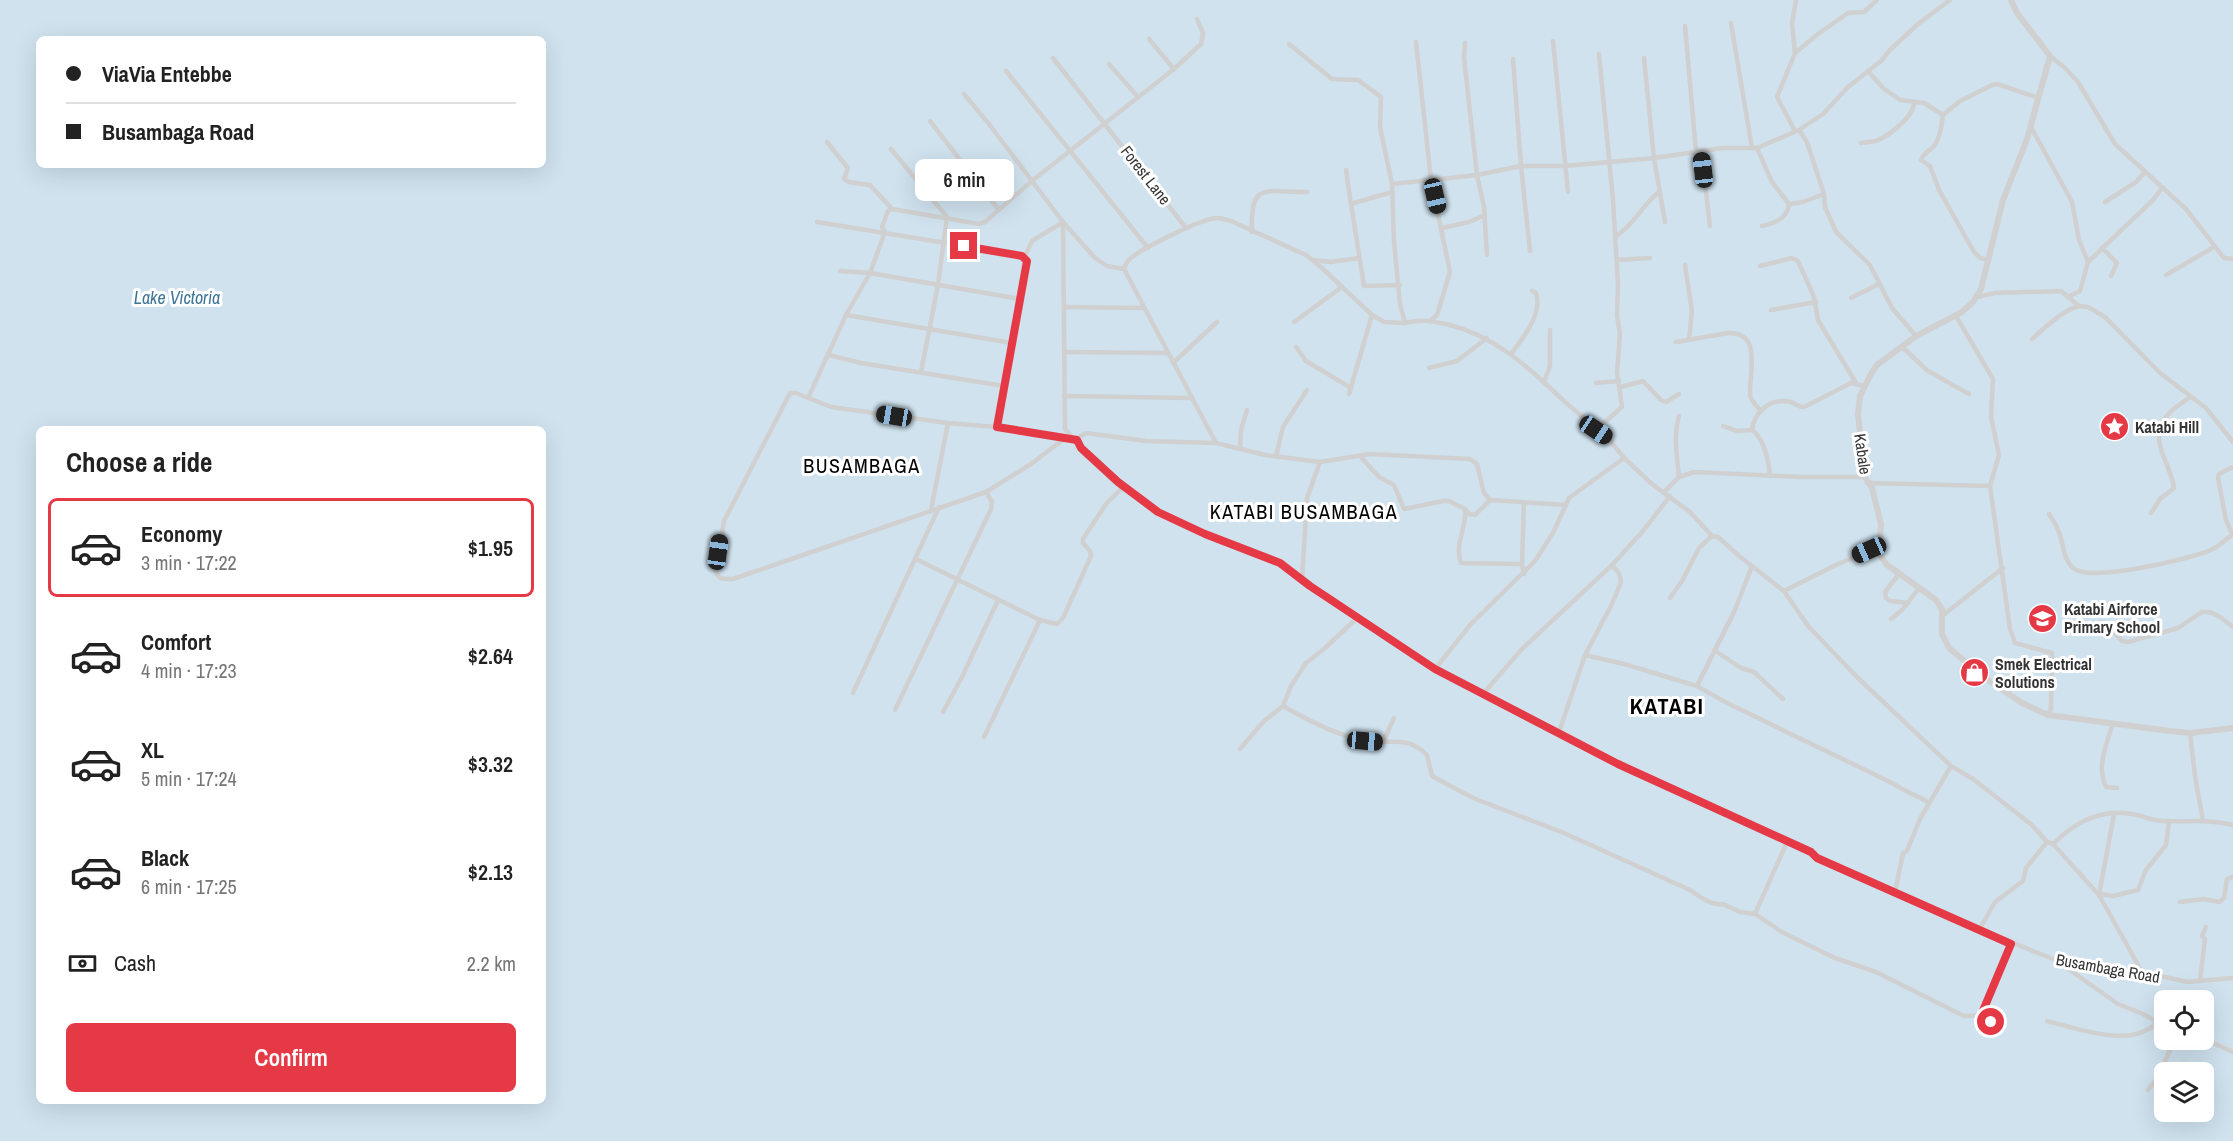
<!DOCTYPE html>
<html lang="en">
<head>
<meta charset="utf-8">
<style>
	:root { --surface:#fff; --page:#f2f2f2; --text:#222; --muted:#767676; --line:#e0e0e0; --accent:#e63946 }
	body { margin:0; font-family:"Archivo Narrow",sans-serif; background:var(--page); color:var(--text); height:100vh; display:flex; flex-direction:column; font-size:22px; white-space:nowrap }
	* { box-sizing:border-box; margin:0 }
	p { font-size:20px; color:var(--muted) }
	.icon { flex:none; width:33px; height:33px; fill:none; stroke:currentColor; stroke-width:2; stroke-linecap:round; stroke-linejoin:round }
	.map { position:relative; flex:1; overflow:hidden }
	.details { position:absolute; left:36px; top:426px; width:510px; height:678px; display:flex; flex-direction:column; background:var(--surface); border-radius:9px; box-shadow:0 6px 24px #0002 }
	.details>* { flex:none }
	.hud { position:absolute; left:36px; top:36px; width:510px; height:132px; border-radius:9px; box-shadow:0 6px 24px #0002; display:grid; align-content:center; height:132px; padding:0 30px; background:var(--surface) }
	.buttons { position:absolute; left:2154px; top:990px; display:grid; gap:12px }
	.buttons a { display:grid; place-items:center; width:60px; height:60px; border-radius:9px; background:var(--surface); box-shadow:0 6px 24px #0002; font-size:30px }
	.end { position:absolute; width:27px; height:27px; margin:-14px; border:8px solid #e63946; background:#fff; box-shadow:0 0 0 3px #fff }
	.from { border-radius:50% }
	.bubble { position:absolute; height:42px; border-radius:9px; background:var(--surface); box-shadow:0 6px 24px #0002; font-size:20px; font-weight:600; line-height:42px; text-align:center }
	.car { position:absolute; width:18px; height:36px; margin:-18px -9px; border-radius:8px; box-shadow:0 0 4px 2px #0007; background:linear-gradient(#222 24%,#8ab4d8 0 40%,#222 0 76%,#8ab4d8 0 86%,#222 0) }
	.hud b { display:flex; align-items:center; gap:21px; height:57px; font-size:22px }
	.hud b+b { border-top:2px solid var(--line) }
	.hud i { width:15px; height:15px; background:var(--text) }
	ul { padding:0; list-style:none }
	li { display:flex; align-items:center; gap:18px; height:99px; margin:0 12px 9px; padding:0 18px; border:3px solid transparent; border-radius:9px }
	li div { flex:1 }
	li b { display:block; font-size:22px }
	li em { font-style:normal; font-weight:600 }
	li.on { border-color:var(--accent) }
	li>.icon { width:54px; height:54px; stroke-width:1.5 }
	h2 { padding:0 30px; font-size:27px; line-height:72px }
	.pay { display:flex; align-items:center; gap:15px; height:66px; padding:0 30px; font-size:22px }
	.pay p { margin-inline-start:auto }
	.button { display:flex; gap:12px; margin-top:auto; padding:12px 30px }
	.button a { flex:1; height:69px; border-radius:9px; background:var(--accent); color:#fff; font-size:24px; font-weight:600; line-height:69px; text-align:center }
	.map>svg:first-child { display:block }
	.water { fill:#cfe2ee; fill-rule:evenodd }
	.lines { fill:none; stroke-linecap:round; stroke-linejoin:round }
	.minor { stroke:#d0d0d0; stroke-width:4.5 }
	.tertiary { stroke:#d0d0d0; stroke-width:6 }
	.route { stroke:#e63946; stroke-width:8 }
	.labels { text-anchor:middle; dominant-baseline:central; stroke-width:6; stroke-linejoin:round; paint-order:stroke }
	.street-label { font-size:16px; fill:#333; stroke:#fff }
	.poi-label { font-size:16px; font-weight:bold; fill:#333; stroke:#fff; text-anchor:start }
	.water-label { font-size:18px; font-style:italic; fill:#3f7597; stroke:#fff }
	.quarter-label { font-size:20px; letter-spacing:1.5px; fill:#000; stroke:#fff }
	.district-label { font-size:22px; font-weight:bold; letter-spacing:1.5px; fill:#000; stroke:#fff }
</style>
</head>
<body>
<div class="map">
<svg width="2233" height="1141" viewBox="0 0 2233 1141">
	<rect width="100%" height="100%" fill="#fff"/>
	<path class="water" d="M0,0h2233v1141h-2233zM39,39h504v126h-504zM39,429h504v672h-504zM2164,1000h40v40h-40zM2164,1072h40v40h-40z"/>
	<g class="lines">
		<g class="minor">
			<path d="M1950,0l-32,24 -28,26 -9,11 -33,26 -25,27 -24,16 -42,18h-34l-69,10 -89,8h-44l-44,9 -85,9 2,58 6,62 5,19c15,-4 26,-2 41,1 48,11 81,42 116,75 11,11 24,19 34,31l11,7 17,21 28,26 38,28 22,24 6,1 21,19 45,35 24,35 50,52 93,88 22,13 59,46 15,17 6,2 46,51 43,77"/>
			<path d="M1731,23l21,125"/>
			<path d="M1685,26l11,125"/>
			<path d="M1149,39l25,30"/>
			<path d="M1553,41l15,151"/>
			<path d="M1416,42l15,138 19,92 -13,43 -7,6"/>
			<path d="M1465,43l-1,15 13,117 7,32 3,48"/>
			<path d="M1289,44l43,35 26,1 23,17 -1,30 12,57"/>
			<path d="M1795,53l-3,-30 4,-23"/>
			<path d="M2050,56l15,12 13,14 37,62 71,65 38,49 9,1"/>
			<path d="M1053,58l133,170"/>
			<path d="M1644,58l10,100 11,64"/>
			<path d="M1513,59l8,107 9,85"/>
			<path d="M1109,64l29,33"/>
			<path d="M1006,71l142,177"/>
			<path d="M1868,71l15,17 17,12 24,3 19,12c-1,9 -3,22 -8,30 -5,6 -11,7 -14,15l9,6 9,24 35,62 6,6 9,2"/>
			<path d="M964,94l25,30 74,98 32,36 12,8 17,3"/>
			<path d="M1943,115l17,-14 32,-16 5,-1 42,14"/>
			<path d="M930,121l69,89"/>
			<path d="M2031,127l41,75 7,38 9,22"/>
			<path d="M1799,130l8,12 17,52 1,13 11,25 34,33 22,43 24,28"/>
			<path d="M1795,131l-18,-34 18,-44 23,-19 30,-21 16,-1 13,-12"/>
			<path d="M827,142l21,26 -4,11 5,3 21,3 22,24"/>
			<path d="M1861,143c5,-1 10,-1 15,-2 13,-5 38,-25 38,-38"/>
			<path d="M1757,148l15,34 17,22"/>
			<path d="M891,149l56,68 -9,68 -17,87"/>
			<path d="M1701,151l9,75"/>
			<path d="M1346,170l5,34"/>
			<path d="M1392,192l-41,12 13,82 36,-1"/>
			<path d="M2105,202l31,-20 9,-10"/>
			<path d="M817,222l208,34 2,5 -30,166 80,13"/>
			<path d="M1762,226c13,-3 25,-7 27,-22l14,-2 21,-8"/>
			<path d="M1442,228l27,-6 16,-7"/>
			<path d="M1252,232c-2,-51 12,-40 55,-40"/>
			<path d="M1616,236c18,-11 26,-31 43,-44"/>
			<path d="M2102,248l15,15 -6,13"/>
			<path d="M1025,256l7,-15 31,-19 2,207 16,19 37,34 40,30 47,22 75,29 30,23 125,83 183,94 193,89 6,5 119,55 122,49 84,11 46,10 45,-4"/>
			<path d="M1314,260l17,2 28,-4"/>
			<path d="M1617,260l33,-2"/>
			<path d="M1685,265l7,46 -3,29"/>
			<path d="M1760,266l32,-8 6,3 16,36 4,23 38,63"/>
			<path d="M840,271l30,2 15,-41 -3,-5 6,-16 4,-2 87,15 6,-2 48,-42 141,-111 27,-25 2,-11 -6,-14"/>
			<path d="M2166,275l48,-28"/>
			<path d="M1977,297l18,-4 66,-2 18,15 9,1 17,10 55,56 46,35 27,34"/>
			<path d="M2068,297l12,-6 8,-29 65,-62 9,-12"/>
			<path d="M1851,298l28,-14"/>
			<path d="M1064,307l79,1"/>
			<path d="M1771,310l45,-8"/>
			<path d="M846,315l166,28"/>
			<path d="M1956,316l37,63 -2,38 8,38 -9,31 20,143 5,14 37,10 -1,55 -3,7"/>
			<path d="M1294,322l48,-35"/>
			<path d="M2032,339c14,-12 29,-28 47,-33"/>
			<path d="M1676,342l52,-9c35,-1 21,40 22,61 0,6 6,11 10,16"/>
			<path d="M1296,347l10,14 45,27"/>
			<path d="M1902,347l26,24 41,23"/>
			<path d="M1064,352l103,1"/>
			<path d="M1511,354c12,-16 32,-40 25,-61l-4,-2"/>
			<path d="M829,355l32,8 143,23"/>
			<path d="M1173,363l44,-41"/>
			<path d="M1429,368l28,-7 30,-23"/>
			<path d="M1544,382l6,-16v-36"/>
			<path d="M1596,383l23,-2"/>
			<path d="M1621,387l22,-6 18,19 5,2 13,-8"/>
			<path d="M1349,394l23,-79"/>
			<path d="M1064,396l127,2"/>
			<path d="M808,398l38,-83 24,-42 150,26"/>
			<path d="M1679,416c-6,20 -2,40 0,61"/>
			<path d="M1723,426l14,5 15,-1"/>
			<path d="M997,427l-49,-4 -117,-16 -35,-14h-6l-66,128 -8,50c2,9 8,8 17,8l253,-87 45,-28 33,-25"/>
			<path d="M1596,430l26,-23 -5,-35 3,-38 -3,-18 1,-32 -5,-84 -14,-146"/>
			<path d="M1077,440l2,-3 7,-4 60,8 70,2 -92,-174c1,-3 2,-6 4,-8 9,-11 75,-43 89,-43 4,0 10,2 14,3l75,34 16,13 50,47 12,7 21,1"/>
			<path d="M1216,443l49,12 55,7 50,-8 100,5 7,5 7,29 6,7 76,5"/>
			<path d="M1240,449l1,-19 6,-20"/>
			<path d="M1276,456l7,-29 24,-37"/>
			<path d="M1360,456l19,21 15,8 10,24 39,-8h6l16,8c2,20 -11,34 -4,54l61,1"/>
			<path d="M1770,476c-1,-14 -6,-38 -18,-46 2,-18 19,-33 39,-28 6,2 6,5 13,5l47,-24 14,3"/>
			<path d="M1867,483l123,3"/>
			<path d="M1664,492l15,-15 15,-5 107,5h64"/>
			<path d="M1524,502l-2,62 2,10"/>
			<path d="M1465,509l4,5 6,1 15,-15"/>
			<path d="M931,510l17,-87"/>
			<path d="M2151,513l9,-14 14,-11c-1,-10 -6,-19 -9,-28 -15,-34 -2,-44 25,-63"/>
			<path d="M2049,514c3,5 7,10 9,16 6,12 4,28 15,38 16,15 117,-9 138,-18 9,-4 15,-11 22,-16"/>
			<path d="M2232,534l-6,-14 -8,-42 1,-4 14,-7"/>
			<path d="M916,559l124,61 17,4 6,-6 28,-62 -1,-5 -7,-8v-4l23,-35 18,-18"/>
			<path d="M1899,574l-14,18 1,6 4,3 18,2"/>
			<path d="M1302,580l5,-82 13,-36"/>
			<path d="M1784,591l52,-26 42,-18"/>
			<path d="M1670,598l12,-17 17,-33 13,-12"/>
			<path d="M1942,616l61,-48"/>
			<path d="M1357,618l-33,31 -18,14 -15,23 -8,20c24,14 54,29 82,35 25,4 41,-7 62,14l5,21 41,22 91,35 126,57c9,6 21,16 33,14l17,8 15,2 32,-72"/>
			<path d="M1891,619l12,-10 16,-21"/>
			<path d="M2101,622l6,2 15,17 6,1 50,-14 24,-16c12,-2 22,8 31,15"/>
			<path d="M1714,650l27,18 13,4 29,27"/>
			<path d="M1585,655l39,9 73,22 28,16 169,82c11,8 23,11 35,19"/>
			<path d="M1435,669l36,-45 64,-63 18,-28 16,-35 55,-40"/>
			<path d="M1697,686l38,-76 17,-44"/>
			<path d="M853,693l86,-186"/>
			<path d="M1483,694l38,-44 91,-85"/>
			<path d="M895,710l96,-201 1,-7 -6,-10"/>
			<path d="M943,712l19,-35 36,-77"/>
			<path d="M2113,723c-6,20 -17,43 -7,64l11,1"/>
			<path d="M1559,732l26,-77 27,-51 9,-22 -2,-9 -7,-8 31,-34 27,-35"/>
			<path d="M2190,733l5,43 8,45"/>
			<path d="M984,737l56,-117"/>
			<path d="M1383,742l11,-24"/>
			<path d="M1240,749l24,-28 19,-15"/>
			<path d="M2053,844c21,-21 47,-36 79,-30 10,1 20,7 31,7 24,1 47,-2 70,4"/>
			<path d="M1895,892l8,-39 4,-2 13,-32 31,-53"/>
			<path d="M2100,894l13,2 25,-6 8,-20 20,-25 3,-24"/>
			<path d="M2099,895l15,-81"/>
			<path d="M2180,902l24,-3 16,3 4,-4 3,-19 6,-2"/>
			<path d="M1755,914l27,18 53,26 41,14 88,44c9,0 15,0 21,-7l26,-65"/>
			<path d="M1979,930l16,-28 28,-21 3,-13 21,-26"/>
			<path d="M2200,980l5,-41 -3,-3 4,-9"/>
			<path d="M1982,1013l9,8"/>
			<path d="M2047,1021c29,7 86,29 110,1l-14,-8 -25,-10 -58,-41"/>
			<path d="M2155,1025l9,5"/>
			<path d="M2204,1039l29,13"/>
			<path d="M2148,1090l8,-10 17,-36 -1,-4"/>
		</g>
		<path class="tertiary" d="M2011,0l6,13 33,43 -23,83 -24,61 -22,89 -8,13 -11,10 -46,24 -39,29 -6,9 -11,22 -2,18 7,63 7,11 9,36 -2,30 7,10 50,36 6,9v25l7,14 35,29 38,26 26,12 122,16 20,2 43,-5"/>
	</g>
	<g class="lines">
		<path class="route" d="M964,246l58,10 5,5 -30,166 80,13 4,8 37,34 40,30 47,22 75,29 30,23 125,83 183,95 193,88 6,6 194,86 -29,69 9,9"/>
	</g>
	<defs>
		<symbol id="sight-disc" viewBox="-11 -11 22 22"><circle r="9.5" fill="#e63946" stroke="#fff"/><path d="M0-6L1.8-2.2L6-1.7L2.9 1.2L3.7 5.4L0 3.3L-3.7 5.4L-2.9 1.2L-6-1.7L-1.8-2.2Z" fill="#fff"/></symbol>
		<symbol id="school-disc" viewBox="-11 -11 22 22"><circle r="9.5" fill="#e63946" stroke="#fff"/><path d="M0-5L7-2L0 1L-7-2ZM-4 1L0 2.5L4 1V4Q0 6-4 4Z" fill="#fff"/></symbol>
		<symbol id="shop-disc" viewBox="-11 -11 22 22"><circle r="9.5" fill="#e63946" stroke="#fff"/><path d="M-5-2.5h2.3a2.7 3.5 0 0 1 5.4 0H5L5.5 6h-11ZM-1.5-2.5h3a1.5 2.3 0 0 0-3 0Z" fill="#fff"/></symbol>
	</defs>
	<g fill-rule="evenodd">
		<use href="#sight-disc" x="2098" y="410" width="33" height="33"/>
		<use href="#school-disc" x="2026" y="602" width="33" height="33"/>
		<use href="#shop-disc" x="1958" y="656" width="33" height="33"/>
	</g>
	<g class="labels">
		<g class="street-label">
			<text transform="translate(1146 175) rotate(52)">Forest Lane</text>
			<text transform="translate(1863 454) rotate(82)">Kabale</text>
			<text transform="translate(2108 968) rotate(10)">Busambaga Road</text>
		</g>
		<g class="poi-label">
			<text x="2135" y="427">Katabi Hill</text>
			<text x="2064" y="609">Katabi Airforce<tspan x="2064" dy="18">Primary School</tspan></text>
			<text x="1995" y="664">Smek Electrical<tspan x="1995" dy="18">Solutions</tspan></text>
		</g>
		<g class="water-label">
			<text x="177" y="297">Lake Victoria</text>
		</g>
		<g class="quarter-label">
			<text x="862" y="465">BUSAMBAGA</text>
			<text x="1304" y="511">KATABI BUSAMBAGA</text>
		</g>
		<g class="district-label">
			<text x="1667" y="706">KATABI</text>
		</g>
	</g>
</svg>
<div class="buttons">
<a><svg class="icon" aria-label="locate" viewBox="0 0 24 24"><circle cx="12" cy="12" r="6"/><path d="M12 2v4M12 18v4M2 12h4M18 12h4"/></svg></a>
<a><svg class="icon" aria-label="layers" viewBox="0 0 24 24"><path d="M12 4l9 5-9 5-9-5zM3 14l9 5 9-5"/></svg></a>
</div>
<i class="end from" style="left:1991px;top:1022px"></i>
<i class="end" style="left:964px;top:246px"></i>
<div class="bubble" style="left:915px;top:159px;width:99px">6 min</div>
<i class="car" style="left:1703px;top:170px;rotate:353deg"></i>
<i class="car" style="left:1435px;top:196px;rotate:167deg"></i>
<i class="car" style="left:894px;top:416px;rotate:279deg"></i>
<i class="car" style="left:1596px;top:430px;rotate:124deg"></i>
<i class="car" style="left:1869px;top:550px;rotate:246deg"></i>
<i class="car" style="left:718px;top:552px;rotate:8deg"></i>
<i class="car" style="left:1365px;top:741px;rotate:95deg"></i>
<div class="hud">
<b><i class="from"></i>ViaVia Entebbe</b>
<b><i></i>Busambaga Road</b>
</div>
<section class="details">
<h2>Choose a ride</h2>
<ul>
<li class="on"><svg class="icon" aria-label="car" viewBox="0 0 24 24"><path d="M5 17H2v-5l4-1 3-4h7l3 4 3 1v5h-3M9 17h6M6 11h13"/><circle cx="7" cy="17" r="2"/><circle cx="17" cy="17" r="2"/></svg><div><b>Economy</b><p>3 min · 17:22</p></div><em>$1.95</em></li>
<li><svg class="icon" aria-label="car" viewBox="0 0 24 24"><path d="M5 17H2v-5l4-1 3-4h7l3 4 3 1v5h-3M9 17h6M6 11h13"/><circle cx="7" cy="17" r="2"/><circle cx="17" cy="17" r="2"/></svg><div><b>Comfort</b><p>4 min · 17:23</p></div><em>$2.64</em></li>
<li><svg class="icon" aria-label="car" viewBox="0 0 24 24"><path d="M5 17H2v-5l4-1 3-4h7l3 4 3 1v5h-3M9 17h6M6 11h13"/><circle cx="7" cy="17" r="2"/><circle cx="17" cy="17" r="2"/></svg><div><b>XL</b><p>5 min · 17:24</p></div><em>$3.32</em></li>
<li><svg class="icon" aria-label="car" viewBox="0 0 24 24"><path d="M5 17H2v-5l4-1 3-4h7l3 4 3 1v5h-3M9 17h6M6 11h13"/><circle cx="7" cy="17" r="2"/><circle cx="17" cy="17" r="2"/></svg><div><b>Black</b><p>6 min · 17:25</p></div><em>$2.13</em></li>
</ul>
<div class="pay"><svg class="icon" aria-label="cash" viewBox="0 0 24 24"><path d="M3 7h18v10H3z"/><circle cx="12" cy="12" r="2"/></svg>Cash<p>2.2 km</p></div>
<div class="button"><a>Confirm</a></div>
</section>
</div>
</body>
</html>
